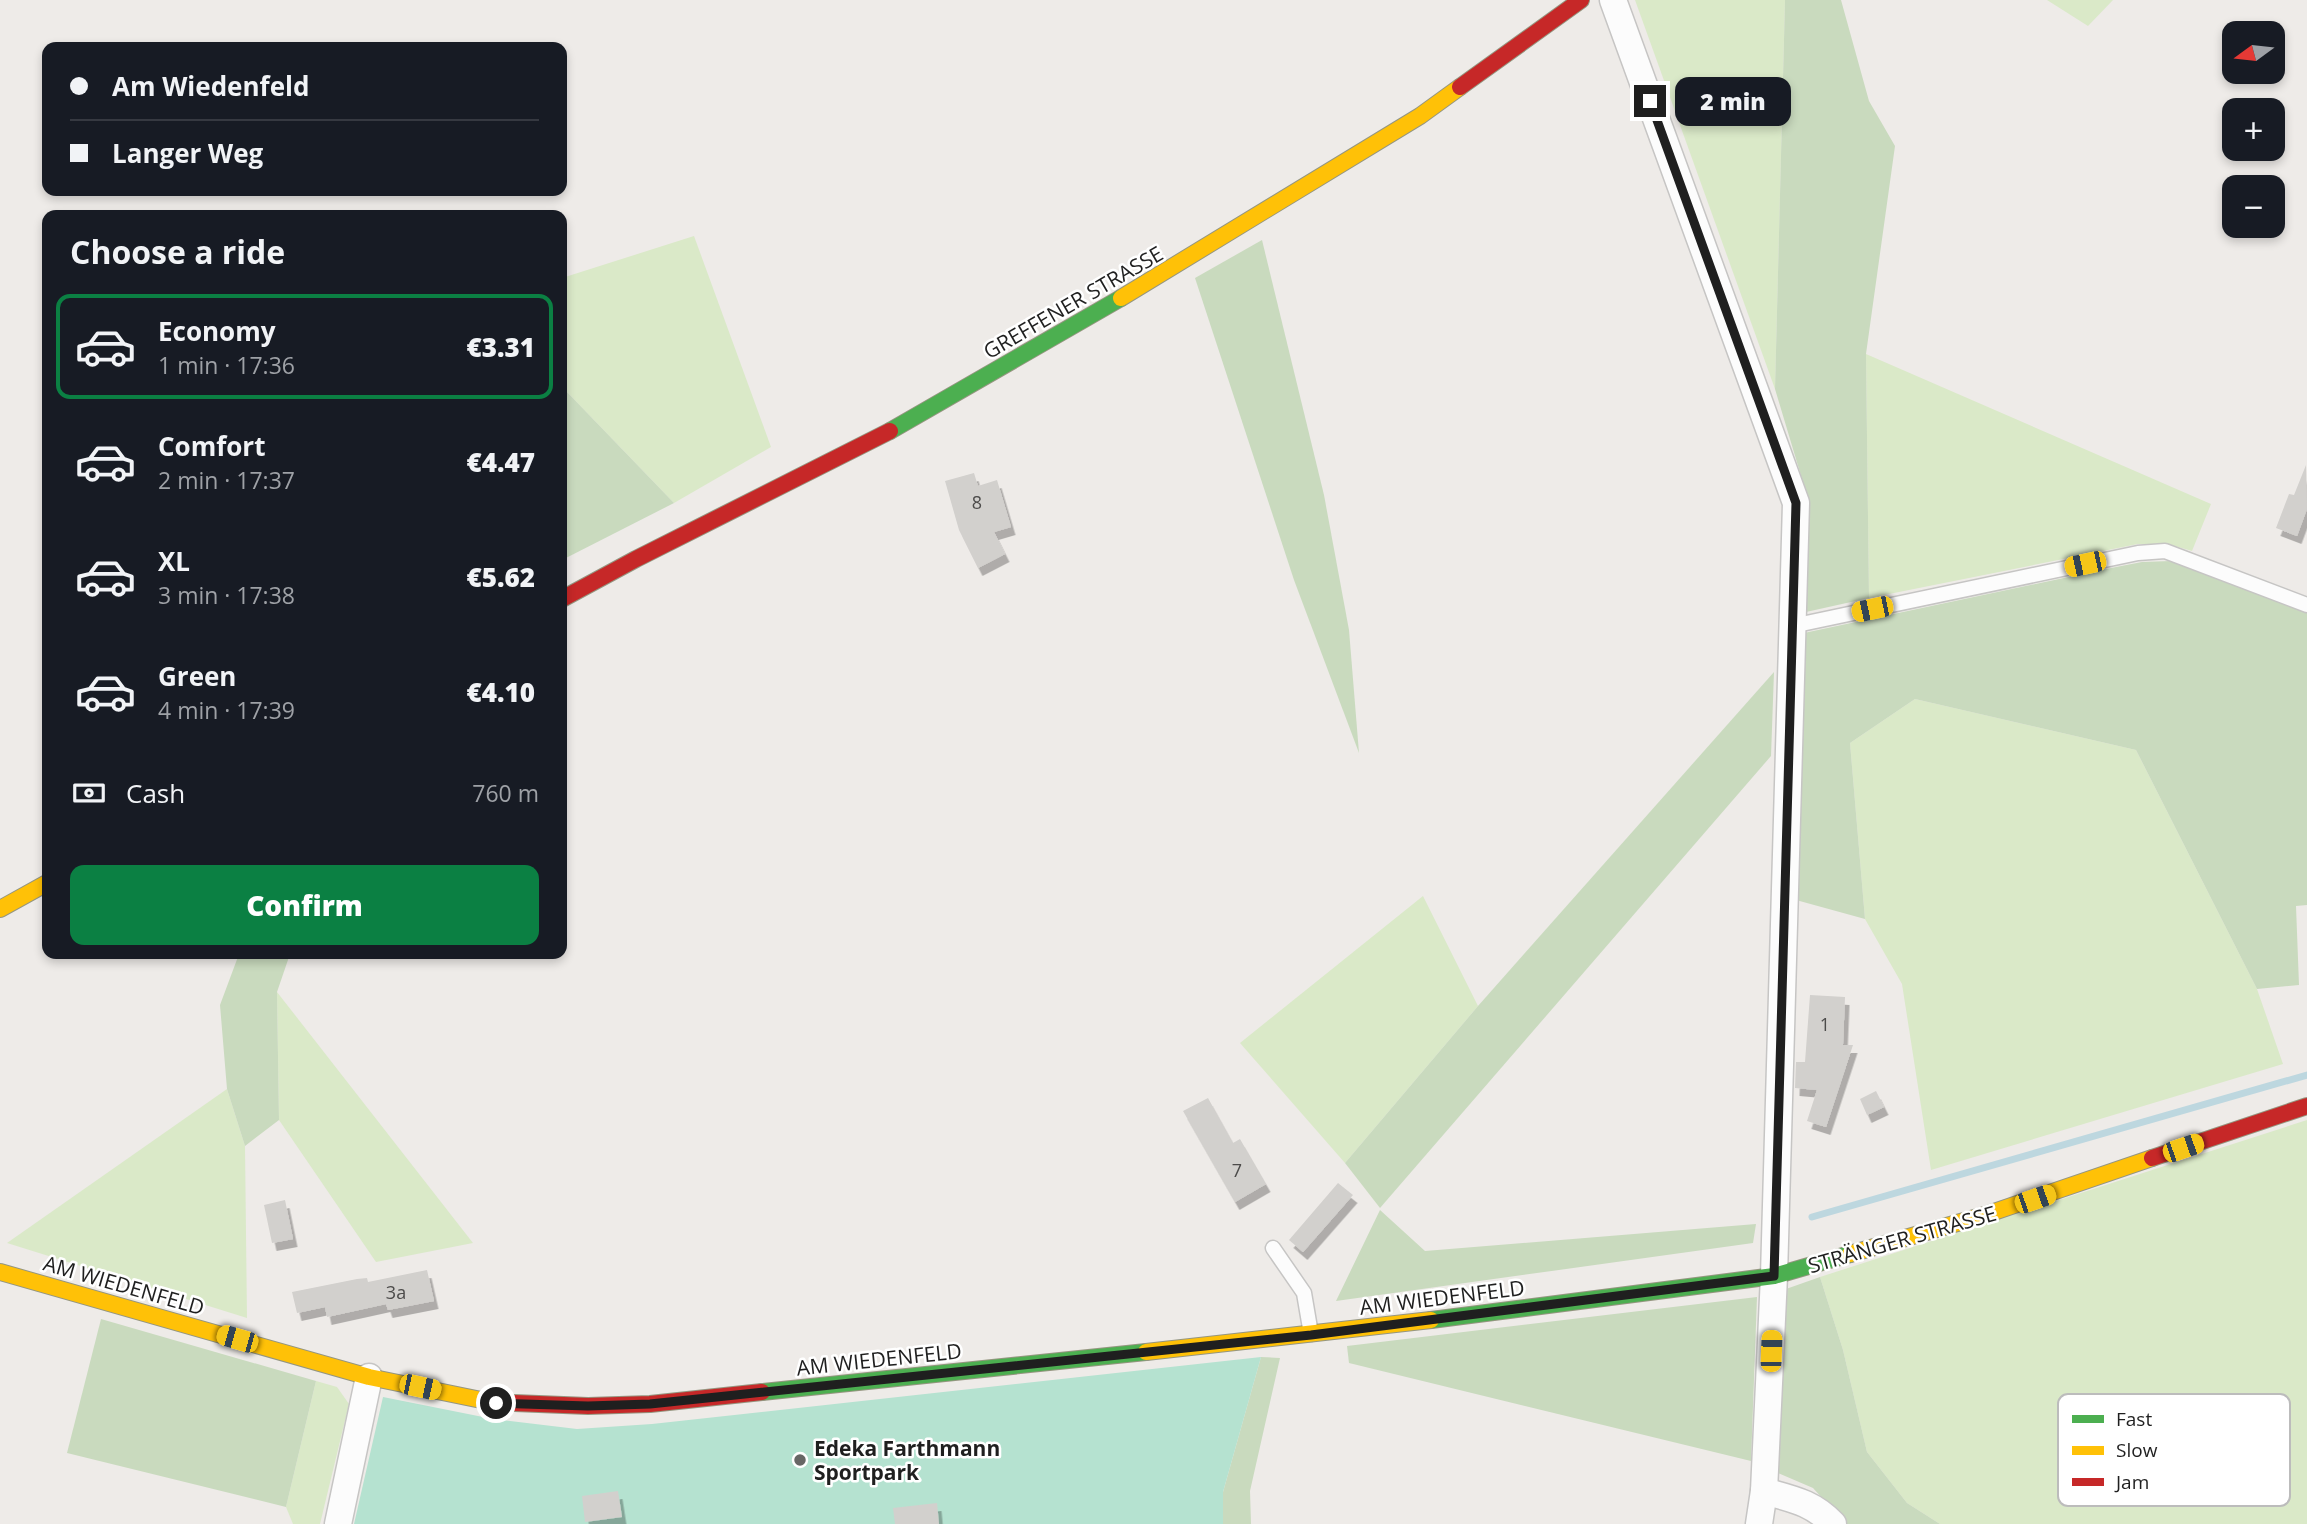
<!DOCTYPE html>
<html lang="en">
<head>
<meta charset="utf-8">
<style>
	:root { --surface:#171b24; --page:#242831; --text:#f1f3f6; --muted:#9ea1a6; --line:#363941; --accent:#0b8043 }
	body { margin:0; font-family:"Open Sans",sans-serif; background:var(--page); color:var(--text); height:100vh; display:flex; flex-direction:column; font-size:26px; white-space:nowrap }
	* { box-sizing:border-box; margin:0 }
	p { font-size:23px; color:var(--muted) }
	.icon { flex:none; width:38px; height:38px; fill:none; stroke:currentColor; stroke-width:2; stroke-linecap:round; stroke-linejoin:round }
	.map { position:relative; flex:1; overflow:hidden }
	.drawer { position:absolute; left:42px; top:210px; width:525px; height:749px; display:flex; flex-direction:column; background:var(--surface); border-radius:14px; box-shadow:0 4px 10px #0003 }
	.drawer>* { flex:none }
	.hud { position:absolute; left:42px; top:42px; width:525px; height:154px; border-radius:14px; box-shadow:0 4px 10px #0003; display:grid; align-content:center; height:154px; padding:0 28px; background:var(--surface) }
	.needle { width:46px; rotate:255deg }
	.buttons { position:absolute; left:2222px; top:21px; display:grid; gap:14px }
	.buttons a { display:grid; place-items:center; width:63px; height:63px; border-radius:14px; background:var(--surface); box-shadow:0 4px 10px #0003; font-size:35px }
	.end { position:absolute; width:32px; height:32px; margin:-16px; border:9px solid #1f1f1f; background:#fff; box-shadow:0 0 0 4px #fff }
	.from { border-radius:50% }
	.bubble { position:absolute; height:49px; border-radius:14px; background:var(--surface); box-shadow:0 4px 10px #0003; font-size:23px; font-weight:800; line-height:49px; text-align:center }
	.car { position:absolute; width:21px; height:42px; margin:-21px -10px; border-radius:9px; box-shadow:0 0 5px 2px #0007; background:linear-gradient(#f5c518 24%,#345 0 40%,#f5c518 0 76%,#345 0 86%,#f5c518 0) }
	.hud b { display:flex; align-items:center; gap:24px; height:66px; font-size:26px }
	.hud b+b { border-top:2px solid var(--line) }
	.hud i { width:18px; height:18px; background:var(--text) }
	ul { padding:0; list-style:none }
	li { display:flex; align-items:center; gap:21px; height:105px; margin:0 14px 10px; padding:0 14px; border:4px solid transparent; border-radius:14px }
	li div { flex:1 }
	li b { display:block; font-size:26px }
	li em { font-style:normal; font-weight:800 }
	li.selected { border-color:var(--accent) }
	li>.icon { width:63px; height:63px; stroke-width:1.5 }
	h2 { padding:0 28px; font-size:32px; line-height:84px }
	.pay { display:flex; align-items:center; gap:18px; height:77px; padding:0 28px; font-size:26px }
	.pay p { margin-inline-start:auto }
	.button { display:flex; gap:14px; margin-top:auto; padding:14px 28px }
	.button a { flex:1; height:80px; border-radius:14px; background:var(--accent); color:#fff; font-size:28px; font-weight:800; line-height:80px; text-align:center }
	.map>svg:first-child { display:block }
	.grass { fill:#dae9c8 }
	.forest { fill:#c9dabe }
	.pitch { fill:#b5e2d0 }
	.lines { fill:none; stroke-linecap:round; stroke-linejoin:round }
	.stream { stroke:#bdd7df; stroke-width:7 }
	.building { fill:#d2d0cd; filter:url(#shadow) }
	.lane-casing { stroke:#c6c5c4; stroke-width:17 }
	.street-casing { stroke:#c6c5c4; stroke-width:29 }
	.fast-casing { stroke:#959680; stroke-width:18 }
	.slow-casing { stroke:#959680; stroke-width:18 }
	.jam-casing { stroke:#959680; stroke-width:18 }
	.lane { stroke:#fcfcfc; stroke-width:14 }
	.street { stroke:#fcfcfc; stroke-width:26 }
	.fast { stroke:#4caf50; stroke-width:16 }
	.slow { stroke:#ffc107; stroke-width:16 }
	.jam { stroke:#c62828; stroke-width:16 }
	.route { stroke:#1f1f1f; stroke-width:9 }
	.poi-dot { fill:#676665; stroke:#fff; stroke-width:2.5 }
	.labels { text-anchor:middle; dominant-baseline:central; stroke-width:5; stroke-linejoin:round; paint-order:stroke }
	.number-label { font-size:18px; fill:#4c4b4a }
	.street-label { font-size:21px; fill:#1f1f1f; stroke:#fff }
	.poi-label { font-size:21px; font-weight:bold; fill:#1f1f1f; stroke:#fff; text-anchor:start }
	.key { fill:#fff; stroke:#bcbcbc; stroke-width:2 }
	.key-label { font-size:19px; fill:#1f1f1f }
</style>
</head>
<body>
<div class="map">
<svg width="2307" height="1524" viewBox="0 0 2307 1524">
	<defs>
		<filter id="shadow"><feDropShadow dx="4.5" dy="8" stdDeviation="0" flood-color="#0004"/></filter>
	</defs>
	<rect width="100%" height="100%" fill="#eeebe8"/>
	<g class="grass">
		<path d="M1635,0h150l-10,389z"/>
		<path d="M2047,0h66l-25,26z"/>
		<path d="M694,236l77,211 -97,56 -107,-111 -5,-14v-100z"/>
		<path d="M1866,354l345,150 -19,47 -24,-7h-30l-269,54z"/>
		<path d="M1915,699l221,51 121,239 26,75 -352,106 -29,-186 -37,-65 -15,-176z"/>
		<path d="M1423,896l55,110 -133,157 -105,-120z"/>
		<path d="M277,992l196,251 -97,19 -97,-142z"/>
		<path d="M227,1089l18,57 2,172 -240,-75z"/>
		<path d="M2307,1120v404h-367l-33,-21 -40,-51 -24,-102 -23,-73z"/>
		<path d="M316,1381l21,6 12,17 -29,120h-27l-7,-17z"/>
	</g>
	<g class="forest">
		<path d="M1785,0h56l28,101 26,45 -29,208 3,244 -63,14 -1,-123 -30,-100z"/>
		<path d="M1262,240l62,255 25,135 10,123 -65,-173 -99,-302z"/>
		<path d="M567,392l107,111 -112,57v-167z"/>
		<path d="M2171,561l136,52v292l-11,1 3,79 -42,4 -121,-239 -221,-51 -65,44 15,176 -69,-19 8,-267 307,-65 31,-6z"/>
		<path d="M1774,672l-3,84 -391,452 -35,-45 133,-157z"/>
		<path d="M239,954h51l-13,38 2,128 -34,26 -18,-57 -7,-84z"/>
		<path d="M1380,1210l45,41 331,-27 -3,19 -417,58z"/>
		<path d="M1820,1277l23,73 24,102 40,51 33,21h-94l-33,-36 -35,-15 8,-184z"/>
		<path d="M1757,1297l-6,164 -402,-98 -2,-17z"/>
		<path d="M101,1319l215,62 -30,126 -219,-54z"/>
		<path d="M1261,1357l19,1 -30,133 1,33h-28v-32z"/>
	</g>
	<path class="pitch" d="M1261,1357l-38,135v32h-869l29,-127 110,22 84,10 75,-5z"/>
	<g class="lines">
		<path class="stream" d="M1812,1217l495,-142"/>
	</g>
	<g class="building">
		<path d="M2306,465l1,44 -10,27 -21,-8 13,-34 5,1z"/>
		<path d="M974,473l4,13 19,-6 14,47 -17,5 11,22 -27,14 -19,-38 -14,-49z"/>
		<path d="M1810,995l35,2 -2,48h10l-27,82 -19,-6 10,-31 -22,-2 1,-26h9z"/>
		<path d="M1876,1091l8,16 -17,8 -7,-16z"/>
		<path d="M1208,1098l25,45 7,-4 26,45 -31,18 -52,-91z"/>
		<path d="M1338,1183l15,12 -50,57 -14,-12z"/>
		<path d="M285,1200l8,39 -21,4 -8,-38z"/>
		<path d="M427,1270l7,31 -46,9 -2,-6 -59,13 -2,-10 -28,6 -5,-21 65,-13 10,-1 1,4z"/>
		<path d="M618,1491l4,26 -37,5 -3,-26z"/>
		<path d="M937,1503l2,21h-44l-2,-16z"/>
	</g>
	<g class="lines">
		<defs>
			<g id="lane">
				<path d="M1792,626l346,-73 27,-2 142,54"/>
				<path d="M1273,1248l31,45 7,41"/>
			</g>
			<g id="street">
				<path d="M1613,0l183,503 -22,773 -10,215 -5,33"/>
				<path d="M1764,1491c28,8 48,11 69,33"/>
				<path d="M338,1524l31,-147"/>
			</g>
			<g id="fast">
				<path d="M890,431l231,-133"/>
				<path d="M1431,1320l343,-44 76,-22"/>
				<path d="M762,1392l384,-40"/>
			</g>
			<g id="slow">
				<path d="M1121,298l299,-182 40,-29"/>
				<path d="M0,909l47,-26"/>
				<path d="M1850,1254l135,-39 167,-57"/>
				<path d="M0,1272l369,105 122,25"/>
				<path d="M1146,1352l285,-32"/>
			</g>
			<g id="jam">
				<path d="M1460,87l121,-87"/>
				<path d="M562,599l74,-40 254,-128"/>
				<path d="M2152,1158l155,-52"/>
				<path d="M491,1402l97,4 62,-2 112,-12"/>
			</g>
		</defs>
		<use href="#lane" class="lane-casing"/>
		<use href="#street" class="street-casing"/>
		<use href="#fast" class="fast-casing"/>
		<use href="#slow" class="slow-casing"/>
		<use href="#jam" class="jam-casing"/>
		<use href="#lane" class="lane"/>
		<use href="#street" class="street"/>
		<use href="#fast" class="fast"/>
		<use href="#slow" class="slow"/>
		<use href="#jam" class="jam"/>
	</g>
	<g class="lines">
		<path class="route" d="M496,1403l92,3 62,-2 661,-69 463,-59 22,-773 -146,-402"/>
	</g>
	<circle class="poi-dot" cx="800" cy="1460" r="7"/>
	<g class="labels">
		<g class="number-label">
			<text x="977" y="502">8</text>
			<text x="1825" y="1024">1</text>
			<text x="1237" y="1170">7</text>
			<text x="396" y="1292">3a</text>
		</g>
		<g class="street-label">
			<text transform="translate(1073 302) rotate(-30)">GREFFENER STRASSE</text>
			<text transform="translate(1902 1239) rotate(-16)">STRÄNGER STRASSE</text>
			<text transform="translate(124 1285) rotate(16)">AM WIEDENFELD</text>
			<text transform="translate(1442 1297) rotate(-7)">AM WIEDENFELD</text>
			<text transform="translate(879 1359) rotate(-6)">AM WIEDENFELD</text>
		</g>
		<g class="poi-label">
			<text x="814" y="1448">Edeka Farthmann<tspan x="814" dy="24">Sportpark</tspan></text>
		</g>
	</g>
	<rect x="2058" y="1394" width="232" height="112" rx="10" class="key"/>
	<rect x="2072" y="1415" width="32" height="8" fill="#4caf50"/>
	<rect x="2072" y="1446" width="32" height="9" fill="#ffc107"/>
	<rect x="2072" y="1478" width="32" height="8" fill="#c62828"/>
	<g class="key-label">
		<text x="2116" y="1426">Fast</text>
		<text x="2116" y="1457">Slow</text>
		<text x="2116" y="1489">Jam</text>
	</g>
</svg>
<div class="buttons">
<a><svg class="needle" viewBox="-14 -14 28 28"><path d="M0-13l5 13h-10z" fill="#e53935"/><path d="M0 13l5-13h-10z" fill="#9ea1a6"/></svg></a>
<a>+</a>
<a>−</a>
</div>
<i class="end from" style="left:496px;top:1403px"></i>
<i class="end" style="left:1650px;top:101px"></i>
<div class="bubble" style="left:1675px;top:77px;width:116px">2 min</div>
<i class="car" style="left:2085px;top:564px;rotate:258deg"></i>
<i class="car" style="left:1872px;top:609px;rotate:258deg"></i>
<i class="car" style="left:2183px;top:1148px;rotate:71deg"></i>
<i class="car" style="left:2035px;top:1199px;rotate:71deg"></i>
<i class="car" style="left:237px;top:1339px;rotate:286deg"></i>
<i class="car" style="left:1771px;top:1351px;rotate:2deg"></i>
<i class="car" style="left:420px;top:1387px;rotate:102deg"></i>
<div class="hud">
<b><i class="from"></i>Am Wiedenfeld</b>
<b><i></i>Langer Weg</b>
</div>
<section class="drawer">
<h2>Choose a ride</h2>
<ul>
<li class="selected"><svg class="icon" aria-label="car" viewBox="0 0 24 24"><path d="M5 17H2v-5l4-1 3-4h7l3 4 3 1v5h-3M9 17h6M6 11h13"/><circle cx="7" cy="17" r="2"/><circle cx="17" cy="17" r="2"/></svg><div><b>Economy</b><p>1 min · 17:36</p></div><em>€3.31</em></li>
<li><svg class="icon" aria-label="car" viewBox="0 0 24 24"><path d="M5 17H2v-5l4-1 3-4h7l3 4 3 1v5h-3M9 17h6M6 11h13"/><circle cx="7" cy="17" r="2"/><circle cx="17" cy="17" r="2"/></svg><div><b>Comfort</b><p>2 min · 17:37</p></div><em>€4.47</em></li>
<li><svg class="icon" aria-label="car" viewBox="0 0 24 24"><path d="M5 17H2v-5l4-1 3-4h7l3 4 3 1v5h-3M9 17h6M6 11h13"/><circle cx="7" cy="17" r="2"/><circle cx="17" cy="17" r="2"/></svg><div><b>XL</b><p>3 min · 17:38</p></div><em>€5.62</em></li>
<li><svg class="icon" aria-label="car" viewBox="0 0 24 24"><path d="M5 17H2v-5l4-1 3-4h7l3 4 3 1v5h-3M9 17h6M6 11h13"/><circle cx="7" cy="17" r="2"/><circle cx="17" cy="17" r="2"/></svg><div><b>Green</b><p>4 min · 17:39</p></div><em>€4.10</em></li>
</ul>
<div class="pay"><svg class="icon" aria-label="cash" viewBox="0 0 24 24"><path d="M3 7h18v10H3z"/><circle cx="12" cy="12" r="2"/></svg>Cash<p>760 m</p></div>
<div class="button"><a>Confirm</a></div>
</section>
</div>
</body>
</html>
